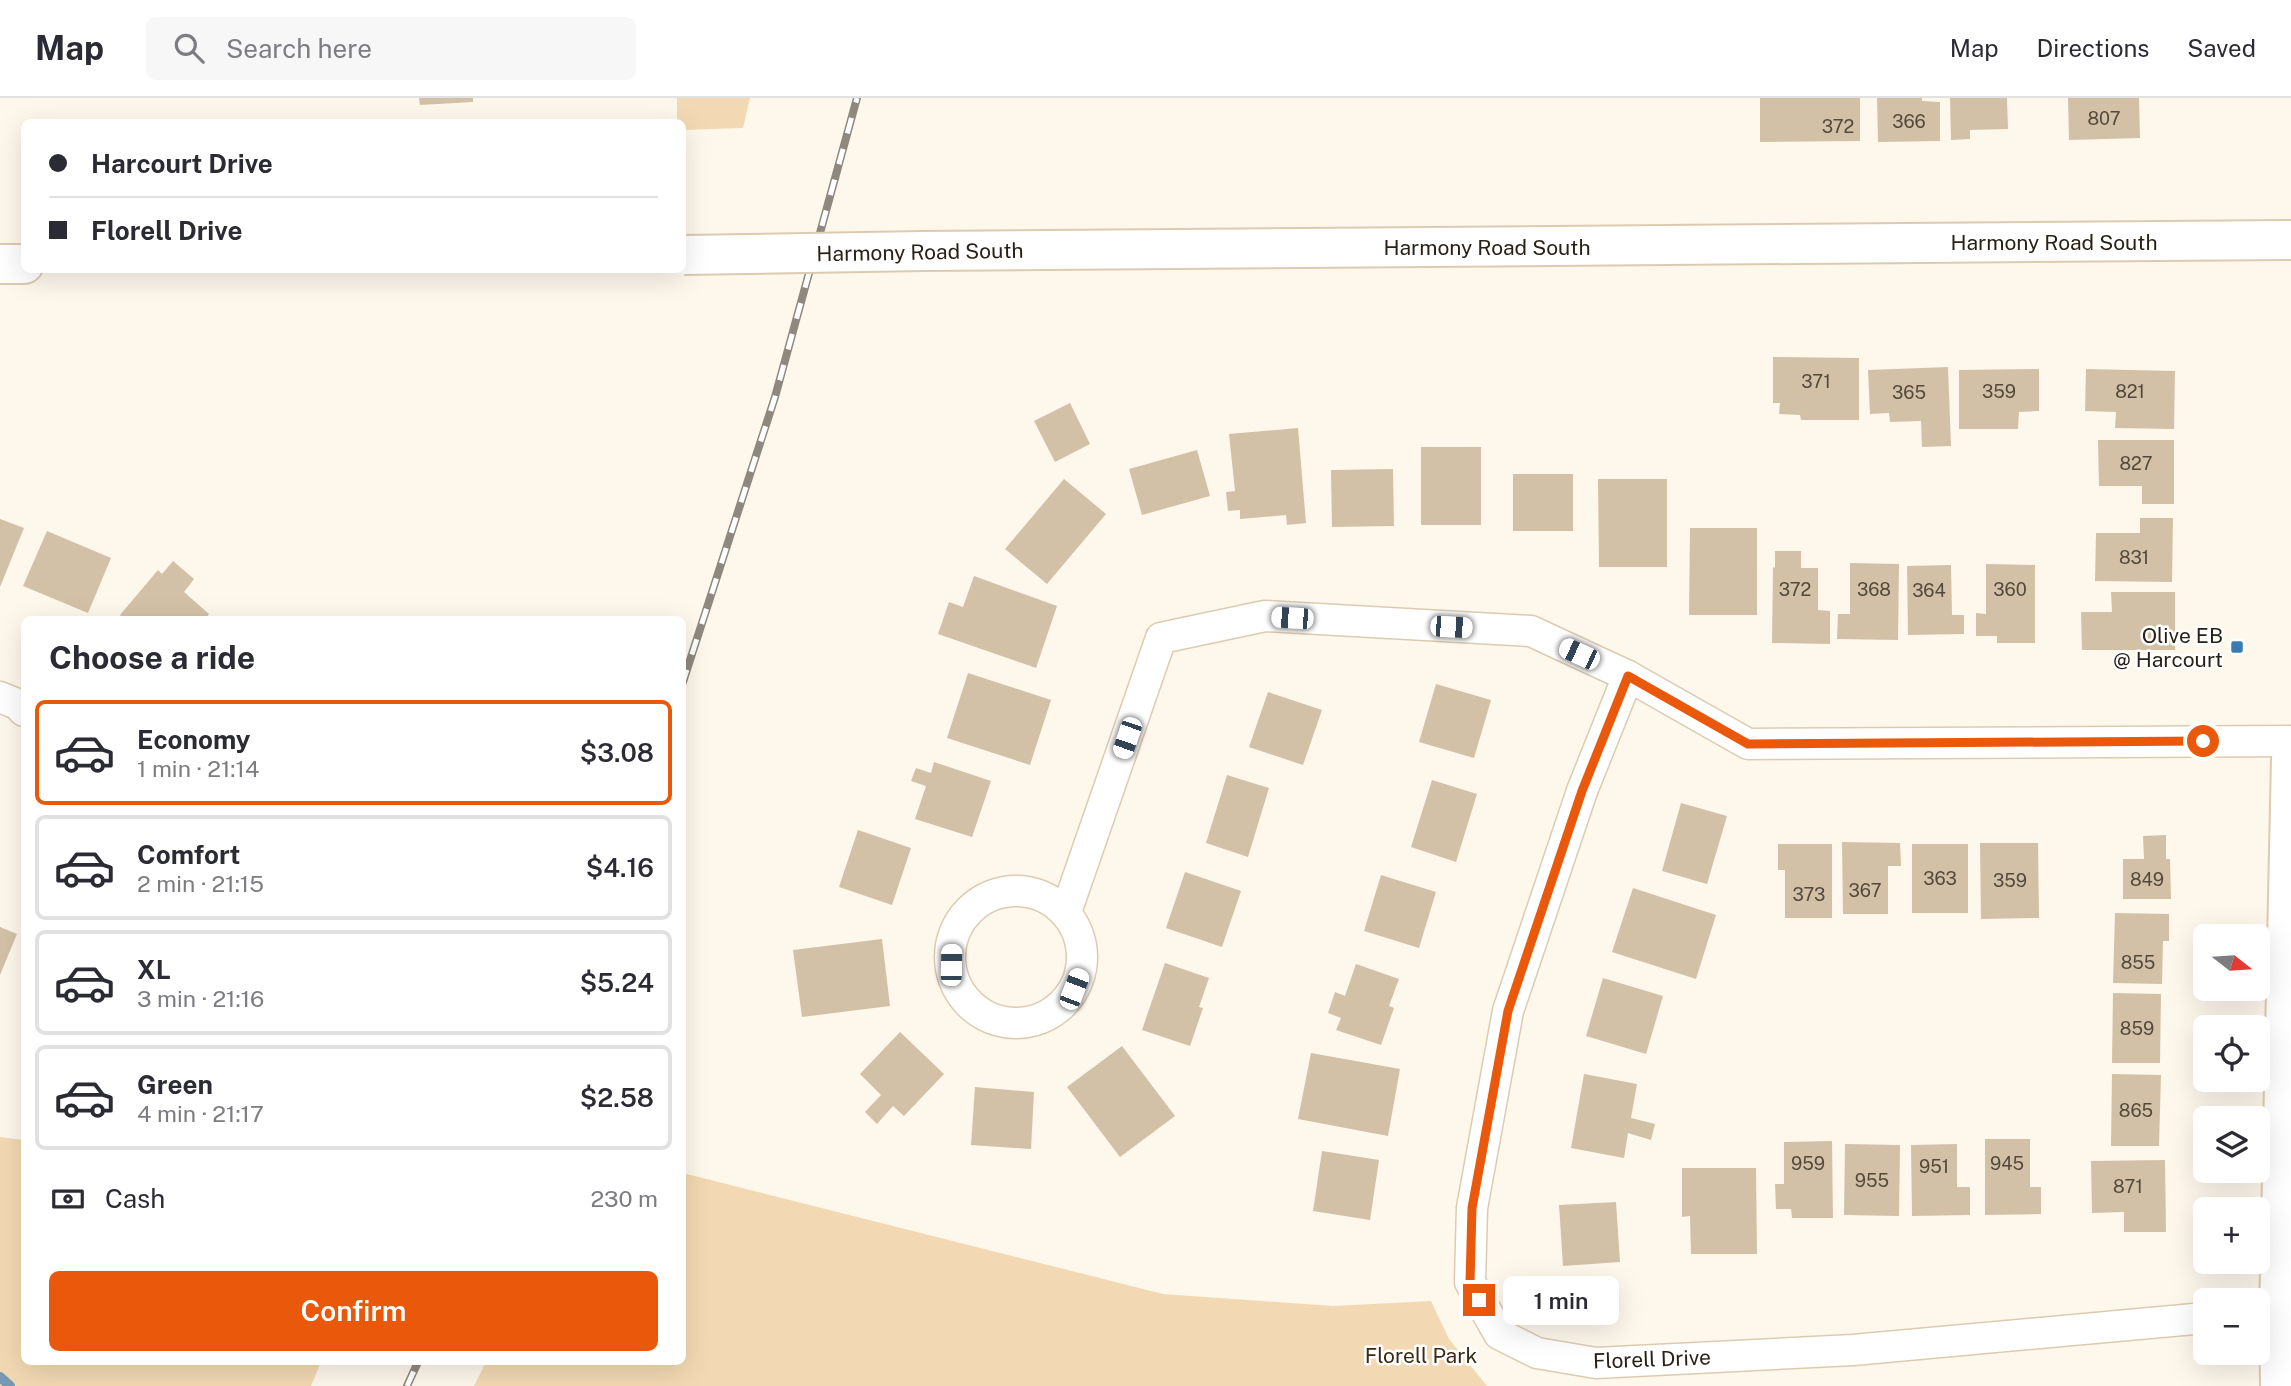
<!DOCTYPE html>
<html lang="en">
<head>
<meta charset="utf-8">
<style>
	:root { --surface:#fff; --page:#f7f7f7; --text:#2b2b33; --muted:#7c7c81; --line:#e1e1e2; --accent:#ea580c }
	body { margin:0; font-family:"Public Sans",sans-serif; background:var(--page); color:var(--text); height:100vh; display:flex; flex-direction:column; font-size:26px; white-space:nowrap }
	* { box-sizing:border-box; margin:0 }
	p { font-size:23px; color:var(--muted) }
	.icon { flex:none; width:38px; height:38px; fill:none; stroke:currentColor; stroke-width:2; stroke-linecap:round; stroke-linejoin:round }
	.map { position:relative; flex:1; overflow:hidden }
	.details { position:absolute; left:21px; top:518px; width:665px; height:749px; display:flex; flex-direction:column; background:var(--surface); border-radius:10px; box-shadow:0 7px 28px #0002 }
	.details>* { flex:none }
	.hud { position:absolute; left:21px; top:21px; width:665px; height:154px; border-radius:10px; box-shadow:0 7px 28px #0002; display:grid; align-content:center; height:154px; padding:0 28px; background:var(--surface) }
	.needle { width:46px; rotate:107deg }
	.fabs { position:absolute; left:2193px; top:826px; display:grid; gap:14px }
	.fabs a { display:grid; place-items:center; width:77px; height:77px; border-radius:10px; background:var(--surface); box-shadow:0 7px 28px #0002; font-size:35px }
	.end { position:absolute; width:32px; height:32px; margin:-16px; border:9px solid #ea580c; background:#fff; box-shadow:0 0 0 4px #fff }
	.from { border-radius:50% }
	.bubble { position:absolute; height:49px; border-radius:10px; background:var(--surface); box-shadow:0 7px 28px #0002; font-size:23px; font-weight:600; line-height:49px; text-align:center }
	.car { position:absolute; width:21px; height:42px; margin:-21px -10px; border-radius:9px; box-shadow:0 0 5px 2px #0007; background:linear-gradient(#fff 24%,#345 0 40%,#fff 0 76%,#345 0 86%,#fff 0) }
	.hud b { display:flex; align-items:center; gap:24px; height:66px; font-size:26px }
	.hud b+b { border-top:2px solid var(--line) }
	.hud i { width:18px; height:18px; background:var(--text) }
	ul { padding:0; list-style:none }
	li { display:flex; align-items:center; gap:21px; height:105px; margin:0 14px 10px; padding:0 14px; border:4px solid var(--line); border-radius:10px }
	li div { flex:1 }
	li b { display:block; font-size:26px }
	li em { font-style:normal; font-weight:600 }
	li.active { border-color:var(--accent) }
	li>.icon { width:63px; height:63px; stroke-width:1.5 }
	h2 { padding:0 28px; font-size:32px; line-height:84px }
	.pay { display:flex; align-items:center; gap:18px; height:77px; padding:0 28px; font-size:26px }
	.pay p { margin-inline-start:auto }
	.cta { display:flex; gap:14px; margin-top:auto; padding:14px 28px }
	.cta a { flex:1; height:80px; border-radius:10px; background:var(--accent); color:#fff; font-size:28px; font-weight:600; line-height:80px; text-align:center }
	header { display:flex; align-items:center; gap:42px; box-sizing:border-box; height:98px; padding:0 35px; background:var(--surface); border-bottom:2px solid var(--line) }
	header strong { font-size:33px }
	nav { display:flex; gap:38px; margin-inline-start:auto; font-size:24px }
	.search { width:490px; height:63px; background:var(--page); display:flex; align-items:center; gap:18px; box-sizing:border-box; padding:0 24px; border-radius:10px; color:var(--muted); font-size:26px }
	.map>svg:first-child { display:block }
	.green { fill:#f3d9b3 }
	.lines { fill:none; stroke-linecap:round; stroke-linejoin:round }
	.stream { stroke:#7899b4; stroke-width:10 }
	.building { fill:#d3c1a7 }
	.street-casing { stroke:#ddcbb1; stroke-width:33 }
	.secondary-casing { stroke:#ddcbb1; stroke-width:42 }
	.street { stroke:#fff; stroke-width:30 }
	.secondary { stroke:#fff; stroke-width:38 }
	.rail-casing { stroke:#8f887e; stroke-width:8 }
	.rail { stroke:#fff; stroke-width:5; stroke-dasharray:16; stroke-linecap:butt }
	.secondary-bridge-casing { stroke:#ddcbb1; stroke-width:42; stroke-linecap:butt }
	.secondary-bridge { stroke:#fff; stroke-width:38 }
	.route { stroke:#ea580c; stroke-width:9 }
	.poi-dot { fill:#387cb1; stroke:#fff; stroke-width:2.5 }
	.labels { text-anchor:middle; dominant-baseline:central; stroke-width:5; stroke-linejoin:round; paint-order:stroke }
	.number-label { font-size:18px; fill:#53493b }
	.street-label { font-size:21px; fill:#282117; stroke:#fff }
	.poi-label { font-size:21px; fill:#282117; stroke:#fff; text-anchor:end }
	.park-label { font-size:21px; fill:#392a11; stroke:#fff }
</style>
</head>
<body>
<header>
<strong>Map</strong>
<div class="search"><svg class="icon" aria-label="search" viewBox="0 0 24 24"><circle cx="10" cy="10" r="6"/><path d="M15 15l6 6"/></svg>Search here</div>
<nav><a>Map</a><a>Directions</a><a>Saved</a></nav>
</header>
<div class="map">
<svg width="2291" height="1288" viewBox="0 0 2291 1288">
	<rect width="100%" height="100%" fill="#fef7ec"/>
	<g class="green">
		<path d="M677,0h73l-7,30 -60,2 -1,-8h-5z"/>
		<path d="M0,1039l24,3v222h297l-10,24h-311z"/>
		<path d="M683,1075l480,121 170,12 98,-5 18,38 38,47h-1013l12,-24h196z"/>
	</g>
	<g class="lines">
		<path class="stream" d="M0,1279l10,9"/>
	</g>
	<g class="building">
		<path d="M419,0h54v4l-53,3z"/>
		<path d="M1760,0h100v43l-100,1z"/>
		<path d="M1877,0h45v3l18,1v39l-62,1z"/>
		<path d="M1950,0h57l1,31 -38,1v9l-19,1z"/>
		<path d="M2068,0h71l1,40 -71,2z"/>
		<path d="M1773,259l86,1v62h-58l-1,-5 -21,-1 1,-11h-7z"/>
		<path d="M1948,269l3,79 -29,1 -1,-26 -31,1 -1,-9 -19,1 -2,-44z"/>
		<path d="M2039,271v42l-20,1 -1,17h-59v-59z"/>
		<path d="M2086,271l89,2 -1,58 -59,-1 1,-16 -31,-1z"/>
		<path d="M1070,305l20,41 -35,18 -21,-41z"/>
		<path d="M1298,330l8,95 -19,2 -1,-10 -46,4v-9l-12,1 -2,-19 9,-1 -6,-57z"/>
		<path d="M2098,342h76v64h-32v-18h-43z"/>
		<rect x="1421" y="349" width="60" height="78"/>
		<path d="M1197,352l13,46 -68,19 -13,-46z"/>
		<path d="M1393,371l1,57 -62,1 -1,-57z"/>
		<rect x="1513" y="376" width="60" height="57"/>
		<path d="M1064,381l42,35 -59,70 -42,-35z"/>
		<path d="M1598,381h69v88h-68z"/>
		<path d="M2140,420h33l-1,64 -77,-1 1,-48h44z"/>
		<path d="M0,421l24,9 -24,59z"/>
		<path d="M1690,430h67v87h-68z"/>
		<path d="M47,433l64,27 -23,55 -65,-27z"/>
		<path d="M1775,453h26v17h17v42l12,1v33l-58,-1 1,-76 2,1z"/>
		<path d="M173,463l21,18 -10,13 25,22 -4,6h-80l-5,-5 38,-45 4,4z"/>
		<path d="M1850,465l49,1 -1,76 -61,-1 1,-25h12z"/>
		<path d="M1986,466l49,1v78h-38v-7h-21v-23l10,1z"/>
		<path d="M1951,467l1,50h12v19l-56,1 -1,-69z"/>
		<path d="M974,478l83,30 -21,62 -98,-34 11,-32 14,5z"/>
		<path d="M2111,494h64v58h-93l-1,-38h31z"/>
		<path d="M968,575l83,27 -21,65 -83,-27z"/>
		<path d="M1436,586l55,16 -17,58 -55,-16z"/>
		<path d="M1268,594l54,18 -19,55 -54,-18z"/>
		<path d="M934,664l57,19 -19,56 -57,-18 11,-33 -15,-5 5,-13 15,5z"/>
		<path d="M1227,677l42,13 -21,69 -42,-14z"/>
		<path d="M1432,682l45,14 -21,68 -45,-15z"/>
		<path d="M1681,705l46,13 -20,68 -45,-13z"/>
		<path d="M858,732l53,18 -19,57 -53,-18z"/>
		<path d="M2166,737v24h4l1,40h-48v-40h21l-1,-23z"/>
		<path d="M1842,744l58,1 1,23h-13v48h-45z"/>
		<path d="M1980,745h58l1,75 -58,1z"/>
		<path d="M1778,746h54v74h-47v-48h-7z"/>
		<rect x="1912" y="746" width="56" height="69"/>
		<path d="M1185,774l56,19 -19,56 -56,-19z"/>
		<path d="M1381,777l55,17 -17,56 -55,-17z"/>
		<path d="M1633,790l83,27 -20,64 -84,-27z"/>
		<path d="M2115,815l54,1v27h-6l-1,43 -49,-1z"/>
		<path d="M0,829l17,7 -17,41z"/>
		<path d="M882,841l8,67 -88,11 -9,-67z"/>
		<path d="M1165,865l44,15 -10,29 4,1 -13,38 -48,-16z"/>
		<path d="M1356,866l43,15 -10,27 5,2 -13,37 -45,-15 5,-12 -13,-5 7,-21 10,4z"/>
		<path d="M1603,880l60,18 -17,58 -60,-18z"/>
		<path d="M2113,895l48,1 -1,69h-48z"/>
		<path d="M900,934l44,42 -40,42 -11,-10 -16,18 -12,-12 16,-17 -21,-21z"/>
		<path d="M1122,948l53,70 -55,41 -53,-70z"/>
		<path d="M1311,955l89,16 -12,67 -90,-17z"/>
		<path d="M1584,976l53,10 -6,34 24,6 -4,16 -23,-7 -4,25 -53,-10z"/>
		<path d="M2112,976l49,1 -2,71h-48z"/>
		<path d="M975,989l59,5 -3,57 -60,-4z"/>
		<path d="M1985,1041h45v48h11v27l-56,1z"/>
		<path d="M1832,1043l1,77h-41l-1,-9h-15l-1,-25h9v-42z"/>
		<path d="M1845,1046l55,1 -1,71 -55,-1z"/>
		<path d="M1957,1046v43h13v28l-58,1 -1,-71z"/>
		<path d="M1322,1053l57,9 -9,60 -57,-9z"/>
		<path d="M2165,1062l1,72h-42v-20l-32,1 -1,-52z"/>
		<path d="M1682,1070h74l1,86h-66l-1,-38 -8,1z"/>
		<path d="M1616,1104l4,60 -57,4 -4,-61z"/>
	</g>
	<g class="lines">
		<defs>
			<g id="street">
				<path d="M1628,578l-46,115 -74,220 -36,197 -2,74 29,52 38,19 59,10 257,-13 352,-32"/>
				<path d="M0,599l17,7 7,7"/>
				<circle cx="1016" cy="859" r="66"/>
				<path d="M1066,814l95,-274 104,-22 266,15 97,45 120,68 543,-3"/>
			</g>
			<g id="secondary">
				<path d="M923,153l1368,-11"/>
				<path d="M0,166h24"/>
				<path d="M2280,1288l-1,-71 12,-556"/>
			</g>
		</defs>
		<use href="#street" class="street-casing"/>
		<use href="#secondary" class="secondary-casing"/>
		<use href="#street" class="street"/>
		<use href="#secondary" class="secondary"/>
		<defs>
			<g id="rail">
				<path d="M682,587l93,-288 82,-299"/>
				<path d="M407,1288l11,-24"/>
			</g>
		</defs>
		<use href="#rail" class="rail-casing"/>
		<use href="#rail" class="rail"/>
		<defs>
			<path id="secondary-bridge" d="M684,157l239,-4"/>
		</defs>
		<use href="#secondary-bridge" class="secondary-bridge-casing"/>
		<use href="#secondary-bridge" class="secondary-bridge"/>
	</g>
	<g class="lines">
		<path class="route" d="M1479,1202l-9,-18 2,-74 36,-197 74,-220 46,-115 120,68 455,-3"/>
	</g>
	<rect class="poi-dot" x="2230" y="542" width="14" height="14" rx="3.5"/>
	<g class="labels">
		<g class="number-label">
			<text x="2104" y="20">807</text>
			<text x="1909" y="23">366</text>
			<text x="1838" y="28">372</text>
			<text x="1816" y="283">371</text>
			<text x="1999" y="293">359</text>
			<text x="2130" y="293">821</text>
			<text x="1909" y="294">365</text>
			<text x="2136" y="365">827</text>
			<text x="2134" y="459">831</text>
			<text x="1795" y="491">372</text>
			<text x="1874" y="491">368</text>
			<text x="2010" y="491">360</text>
			<text x="1929" y="492">364</text>
			<text x="1940" y="780">363</text>
			<text x="2147" y="781">849</text>
			<text x="2010" y="782">359</text>
			<text x="1865" y="792">367</text>
			<text x="1809" y="796">373</text>
			<text x="2138" y="864">855</text>
			<text x="2137" y="930">859</text>
			<text x="2136" y="1012">865</text>
			<text x="1808" y="1065">959</text>
			<text x="2007" y="1065">945</text>
			<text x="1934" y="1068">951</text>
			<text x="1872" y="1082">955</text>
			<text x="2128" y="1088">871</text>
		</g>
		<g class="street-label">
			<text x="2054" y="144">Harmony Road South</text>
			<text x="1487" y="149">Harmony Road South</text>
			<text transform="translate(920 154) rotate(-1)">Harmony Road South</text>
			<text transform="translate(1652 1261) rotate(-2)">Florell Drive</text>
		</g>
		<g class="poi-label">
			<text x="2223" y="537">Olive EB<tspan x="2223" dy="24">@ Harcourt</tspan></text>
		</g>
		<g class="park-label">
			<text x="1421" y="1257">Florell Park</text>
		</g>
	</g>
</svg>
<div class="fabs">
<a><svg class="needle" viewBox="-14 -14 28 28"><path d="M0-13l5 13h-10z" fill="#e53935"/><path d="M0 13l5-13h-10z" fill="#7c7c81"/></svg></a>
<a><svg class="icon" aria-label="locate" viewBox="0 0 24 24"><circle cx="12" cy="12" r="6"/><path d="M12 2v4M12 18v4M2 12h4M18 12h4"/></svg></a>
<a><svg class="icon" aria-label="layers" viewBox="0 0 24 24"><path d="M12 4l9 5-9 5-9-5zM3 14l9 5 9-5"/></svg></a>
<a>+</a>
<a>−</a>
</div>
<i class="end from" style="left:2203px;top:643px"></i>
<i class="end" style="left:1479px;top:1202px"></i>
<div class="bubble" style="left:1503px;top:1178px;width:116px">1 min</div>
<i class="car" style="left:1292px;top:520px;rotate:273deg"></i>
<i class="car" style="left:1451px;top:529px;rotate:93deg"></i>
<i class="car" style="left:1579px;top:556px;rotate:295deg"></i>
<i class="car" style="left:1127px;top:640px;rotate:199deg"></i>
<i class="car" style="left:951px;top:867px;rotate:1deg"></i>
<i class="car" style="left:1074px;top:891px;rotate:21deg"></i>
<div class="hud">
<b><i class="from"></i>Harcourt Drive</b>
<b><i></i>Florell Drive</b>
</div>
<section class="details">
<h2>Choose a ride</h2>
<ul>
<li class="active"><svg class="icon" aria-label="car" viewBox="0 0 24 24"><path d="M5 17H2v-5l4-1 3-4h7l3 4 3 1v5h-3M9 17h6M6 11h13"/><circle cx="7" cy="17" r="2"/><circle cx="17" cy="17" r="2"/></svg><div><b>Economy</b><p>1 min · 21:14</p></div><em>$3.08</em></li>
<li><svg class="icon" aria-label="car" viewBox="0 0 24 24"><path d="M5 17H2v-5l4-1 3-4h7l3 4 3 1v5h-3M9 17h6M6 11h13"/><circle cx="7" cy="17" r="2"/><circle cx="17" cy="17" r="2"/></svg><div><b>Comfort</b><p>2 min · 21:15</p></div><em>$4.16</em></li>
<li><svg class="icon" aria-label="car" viewBox="0 0 24 24"><path d="M5 17H2v-5l4-1 3-4h7l3 4 3 1v5h-3M9 17h6M6 11h13"/><circle cx="7" cy="17" r="2"/><circle cx="17" cy="17" r="2"/></svg><div><b>XL</b><p>3 min · 21:16</p></div><em>$5.24</em></li>
<li><svg class="icon" aria-label="car" viewBox="0 0 24 24"><path d="M5 17H2v-5l4-1 3-4h7l3 4 3 1v5h-3M9 17h6M6 11h13"/><circle cx="7" cy="17" r="2"/><circle cx="17" cy="17" r="2"/></svg><div><b>Green</b><p>4 min · 21:17</p></div><em>$2.58</em></li>
</ul>
<div class="pay"><svg class="icon" aria-label="cash" viewBox="0 0 24 24"><path d="M3 7h18v10H3z"/><circle cx="12" cy="12" r="2"/></svg>Cash<p>230 m</p></div>
<div class="cta"><a>Confirm</a></div>
</section>
</div>
</body>
</html>
